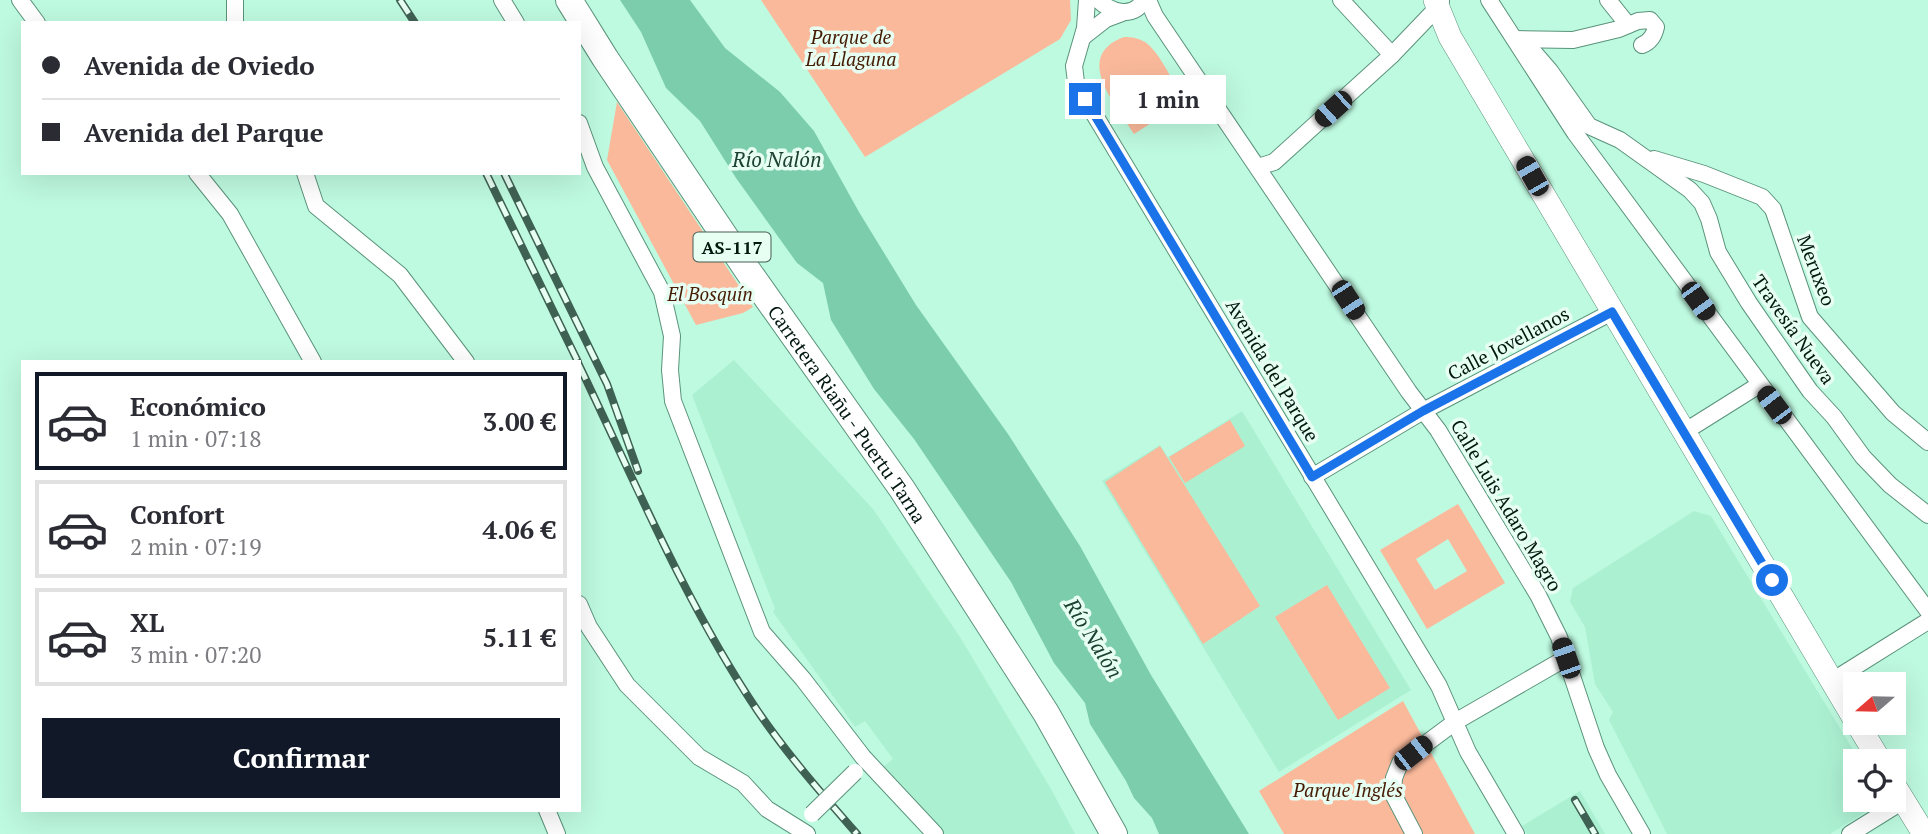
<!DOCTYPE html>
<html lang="es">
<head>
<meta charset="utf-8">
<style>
	:root { --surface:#fff; --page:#f2f2f3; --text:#2b2b33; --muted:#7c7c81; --line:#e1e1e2; --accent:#111827 }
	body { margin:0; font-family:"PT Serif",serif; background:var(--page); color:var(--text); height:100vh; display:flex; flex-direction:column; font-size:26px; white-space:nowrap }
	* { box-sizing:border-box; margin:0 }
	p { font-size:23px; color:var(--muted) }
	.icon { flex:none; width:38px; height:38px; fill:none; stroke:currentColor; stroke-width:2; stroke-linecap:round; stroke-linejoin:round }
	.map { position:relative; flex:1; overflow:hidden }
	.drawer { position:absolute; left:21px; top:360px; width:560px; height:452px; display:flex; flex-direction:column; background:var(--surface); border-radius:0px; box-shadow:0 7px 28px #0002 }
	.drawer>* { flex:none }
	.top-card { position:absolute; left:21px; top:21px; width:560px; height:154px; border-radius:0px; box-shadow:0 7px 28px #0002; display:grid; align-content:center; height:154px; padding:0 21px; background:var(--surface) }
	.needle { width:46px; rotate:250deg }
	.controls { position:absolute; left:1843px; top:672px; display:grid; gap:14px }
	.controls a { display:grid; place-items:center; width:63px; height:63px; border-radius:0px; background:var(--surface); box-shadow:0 7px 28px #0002; font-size:35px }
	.end { position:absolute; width:32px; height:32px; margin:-16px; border:9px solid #1a73e8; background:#fff; box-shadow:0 0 0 4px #fff }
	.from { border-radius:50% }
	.bubble { position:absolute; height:49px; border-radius:0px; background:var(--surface); box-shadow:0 7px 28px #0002; font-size:23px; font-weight:700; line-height:49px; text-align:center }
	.car { position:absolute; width:21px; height:42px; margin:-21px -10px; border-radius:9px; box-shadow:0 0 5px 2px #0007; background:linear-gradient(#222 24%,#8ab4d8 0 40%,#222 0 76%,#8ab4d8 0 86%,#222 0) }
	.top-card b { display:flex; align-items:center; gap:24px; height:66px; font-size:26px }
	.top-card b+b { border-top:2px solid var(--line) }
	.top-card i { width:18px; height:18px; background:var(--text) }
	ul { padding:12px 0 0; list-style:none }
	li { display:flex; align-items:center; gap:21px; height:98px; margin:0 14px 10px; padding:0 7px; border:4px solid var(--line); border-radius:0px }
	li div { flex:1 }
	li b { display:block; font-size:26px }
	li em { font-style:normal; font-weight:700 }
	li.active { border-color:var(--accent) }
	li>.icon { width:63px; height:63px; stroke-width:1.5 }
	.button { display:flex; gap:14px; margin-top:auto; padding:14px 21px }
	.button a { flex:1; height:80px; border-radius:0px; background:var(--accent); color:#fff; font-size:28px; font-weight:700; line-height:80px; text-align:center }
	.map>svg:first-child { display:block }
	.built { fill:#acf0d2 }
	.green { fill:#fab99b; fill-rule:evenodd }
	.water { fill:#7ccdac }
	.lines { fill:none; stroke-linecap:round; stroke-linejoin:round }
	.street-casing { stroke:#5a937b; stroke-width:18 }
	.secondary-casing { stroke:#5a937b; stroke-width:24 }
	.primary-casing { stroke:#5a937b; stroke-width:28 }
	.street { stroke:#fff; stroke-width:16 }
	.secondary { stroke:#fff; stroke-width:23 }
	.primary { stroke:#fff; stroke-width:26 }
	.rail-casing { stroke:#3f6153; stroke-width:8 }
	.rail { stroke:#e7fef3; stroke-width:5; stroke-dasharray:16; stroke-linecap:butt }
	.street-bridge-casing { stroke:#5a937b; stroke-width:18; stroke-linecap:butt }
	.street-bridge { stroke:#fff; stroke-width:16 }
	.route { stroke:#1a73e8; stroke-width:9 }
	.labels { text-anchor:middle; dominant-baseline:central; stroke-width:7; stroke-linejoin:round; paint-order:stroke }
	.shield { fill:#e7fef3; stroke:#475d53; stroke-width:2 }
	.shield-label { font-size:18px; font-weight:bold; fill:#02180f }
	.park-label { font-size:19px; font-style:italic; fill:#461b03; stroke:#e7fef3 }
	.street-label { font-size:19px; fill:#02180f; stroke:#e7fef3 }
	.water-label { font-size:21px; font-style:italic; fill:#1d4133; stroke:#e7fef3 }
</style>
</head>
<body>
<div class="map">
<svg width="1928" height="834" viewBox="0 0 1928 834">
	<rect width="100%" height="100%" fill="#befae0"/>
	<g class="built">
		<path d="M734,360l139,149 87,128 91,152 24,45h-138l-54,-67 10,-8 -28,-38 -10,6 -82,-115 2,-3 -83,-214z"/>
		<path d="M1242,411l169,279 -132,82 -177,-291 58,-36 8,12z"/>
		<path d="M1694,511l17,5 149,245h-5v39h20l-3,8 -42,26h-163l-58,-114 4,-8 -18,-28 -10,-57 -15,-25 3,-14z"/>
		<path d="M1580,791l25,43h-78l-5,-8z"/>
	</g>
	<g class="green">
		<path d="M761,0h309l1,20 -11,19 -195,118z"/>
		<path d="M1124,37c8,0 14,1 21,5 15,10 30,44 39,60l-50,32c-18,-29 -62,-78 -10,-97z"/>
		<path d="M617,102l136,205 -10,6 -47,12 -89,-165z"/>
		<path d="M1230,420l15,26 -60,37 -16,-26z"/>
		<path d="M1160,446l100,160 -57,38 -98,-162z"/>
		<path d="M1458,504l47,79 -78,46 -47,-79zM1448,539l19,32 -32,19 -19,-31z"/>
		<path d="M1327,585l63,103 -52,32 -63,-103z"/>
		<path d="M1403,701l72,133h-191l-25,-43z"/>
	</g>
	<path class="water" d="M620,0h70l35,48 55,44 34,39 45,81 57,93 92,129 72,112 71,129 98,159h-90l-7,-16 -18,-20 -8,-17 -36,-57 -5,-21 -31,-40 -43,-81 -97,-143 -40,-50 -43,-69 -8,-37 -26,-20 -61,-85 -36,-57 -34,-33 -25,-56z"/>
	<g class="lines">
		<defs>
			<g id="street">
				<path d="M20,0l17,23"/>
				<path d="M502,0l14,23"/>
				<path d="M1087,0l-2,28 -11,38 2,16 9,17 354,587 29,66 48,82"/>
				<path d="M1098,0c14,13 35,19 46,0"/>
				<path d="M1148,0l7,16 254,376 29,38 100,165 21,42 37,111 12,27 34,59"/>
				<path d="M1341,0l51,55"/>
				<path d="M1489,0l86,133 353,478"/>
				<path d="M1608,0l20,25"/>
				<path d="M235,23v-23"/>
				<path d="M1083,37l23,-18 16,-6"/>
				<path d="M1515,39l58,1 46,-11 19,-8 12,-1 6,7c-2,9 -6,15 -14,18"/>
				<path d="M1525,42l25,29 39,55 31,14 70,50 12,13 7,16 9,33 31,51 61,88 24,26 29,40 27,28 38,30"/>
				<path d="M579,123l16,44 67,125 10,44 -2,34 3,31 89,231 41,47 60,78 72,77"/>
				<path d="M1654,159l50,15 58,23 11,12 37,108 83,96 35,29"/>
				<path d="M1258,167l16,-5 118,-107 45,-47 4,-7"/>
				<path d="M197,173l33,41 83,148"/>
				<path d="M305,173l11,33 84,69 66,87"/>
				<path d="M1684,432l75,-47"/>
				<path d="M1312,477l111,-66 189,-99"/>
				<path d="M579,604l10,23 38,58 72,72 44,26 24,26 40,25"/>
				<path d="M1832,681l96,-60"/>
				<path d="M547,810l10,24"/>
				<path d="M1414,834l-21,-40 1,-16 6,-15 55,-41 111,-64"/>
				<path d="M1850,834l53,-33"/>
			</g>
			<g id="secondary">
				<path d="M1435,0l15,37 405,683"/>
				<path d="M1857,723l23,38"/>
				<path d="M1894,785l30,49"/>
			</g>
			<g id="primary">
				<path id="s1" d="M569,0l36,58 143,213 154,218 144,224 68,121"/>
			</g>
		</defs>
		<use href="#street" class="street-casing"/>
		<use href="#secondary" class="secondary-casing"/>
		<use href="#primary" class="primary-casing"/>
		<use href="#street" class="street"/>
		<use href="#secondary" class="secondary"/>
		<use href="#primary" class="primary"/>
		<defs>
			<g id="rail">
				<path d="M400,0l15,23"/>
				<path d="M486,173l92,189"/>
				<path d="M504,173l103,211 31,87"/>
				<path d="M579,365c55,115 107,239 178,345 30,44 65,84 100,124"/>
				<path d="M1575,800l20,34"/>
			</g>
		</defs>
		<use href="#rail" class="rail-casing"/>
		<use href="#rail" class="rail"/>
		<defs>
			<path id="street-bridge" d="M812,814l43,-42"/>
		</defs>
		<use href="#street-bridge" class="street-bridge-casing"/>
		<use href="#street-bridge" class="street-bridge"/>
	</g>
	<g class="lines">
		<path class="route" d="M1085,99l227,378 111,-66 189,-99 160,268"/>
	</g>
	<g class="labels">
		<rect class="shield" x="693.5" y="232.5" width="77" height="29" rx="5"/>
		<g class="shield-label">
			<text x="732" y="247">AS-117</text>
		</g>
		<g class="park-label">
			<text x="851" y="36">Parque de<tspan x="851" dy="22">La Llaguna</tspan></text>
			<text x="710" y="293">El Bosquín</text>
			<text x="1348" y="789">Parque Inglés</text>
		</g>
		<g class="street-label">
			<text transform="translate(1817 270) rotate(69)">Meruxeo</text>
			<text transform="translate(1794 329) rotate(55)">Travesía Nueva</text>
			<text transform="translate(1508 343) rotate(-28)">Calle Jovellanos</text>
			<text transform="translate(1273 370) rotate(59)">Avenida del Parque</text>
			<text stroke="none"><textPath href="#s1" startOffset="499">Carretera Riañu - Puertu Tarna</textPath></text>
			<text transform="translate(1507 505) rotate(59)">Calle Luis Adaro Magro</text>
		</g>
		<g class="water-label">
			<text x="777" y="159">Río Nalón</text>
			<text transform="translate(1094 638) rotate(58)">Río Nalón</text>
		</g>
	</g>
</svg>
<div class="controls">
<a><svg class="needle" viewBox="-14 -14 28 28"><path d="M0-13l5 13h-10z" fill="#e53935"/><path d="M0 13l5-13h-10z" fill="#7c7c81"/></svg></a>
<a><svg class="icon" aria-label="locate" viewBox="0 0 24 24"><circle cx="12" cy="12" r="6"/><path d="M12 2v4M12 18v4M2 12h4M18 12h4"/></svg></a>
</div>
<i class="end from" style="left:1772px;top:580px"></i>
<i class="end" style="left:1085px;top:99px"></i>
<div class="bubble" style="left:1110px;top:75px;width:116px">1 min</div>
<i class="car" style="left:1333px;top:109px;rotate:228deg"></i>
<i class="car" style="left:1532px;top:176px;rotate:330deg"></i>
<i class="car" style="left:1348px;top:300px;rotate:147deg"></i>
<i class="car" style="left:1698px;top:301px;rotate:144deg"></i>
<i class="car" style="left:1774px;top:405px;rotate:323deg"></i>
<i class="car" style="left:1566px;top:658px;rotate:341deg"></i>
<i class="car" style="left:1413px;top:753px;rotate:52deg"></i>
<div class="top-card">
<b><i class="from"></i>Avenida de Oviedo</b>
<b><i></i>Avenida del Parque</b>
</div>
<section class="drawer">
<ul>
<li class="active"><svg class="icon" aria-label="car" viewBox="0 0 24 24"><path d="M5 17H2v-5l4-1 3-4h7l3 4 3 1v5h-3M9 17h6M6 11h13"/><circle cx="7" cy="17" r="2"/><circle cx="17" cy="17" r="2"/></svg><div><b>Económico</b><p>1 min · 07:18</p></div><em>3.00 €</em></li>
<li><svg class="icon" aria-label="car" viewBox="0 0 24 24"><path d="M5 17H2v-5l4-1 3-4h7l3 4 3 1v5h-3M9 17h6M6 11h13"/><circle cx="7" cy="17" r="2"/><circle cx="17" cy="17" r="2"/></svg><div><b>Confort</b><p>2 min · 07:19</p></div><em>4.06 €</em></li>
<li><svg class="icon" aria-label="car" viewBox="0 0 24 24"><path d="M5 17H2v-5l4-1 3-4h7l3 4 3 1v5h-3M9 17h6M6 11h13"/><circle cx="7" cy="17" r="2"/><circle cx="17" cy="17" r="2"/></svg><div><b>XL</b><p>3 min · 07:20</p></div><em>5.11 €</em></li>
</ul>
<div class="button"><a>Confirmar</a></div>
</section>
</div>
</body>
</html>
